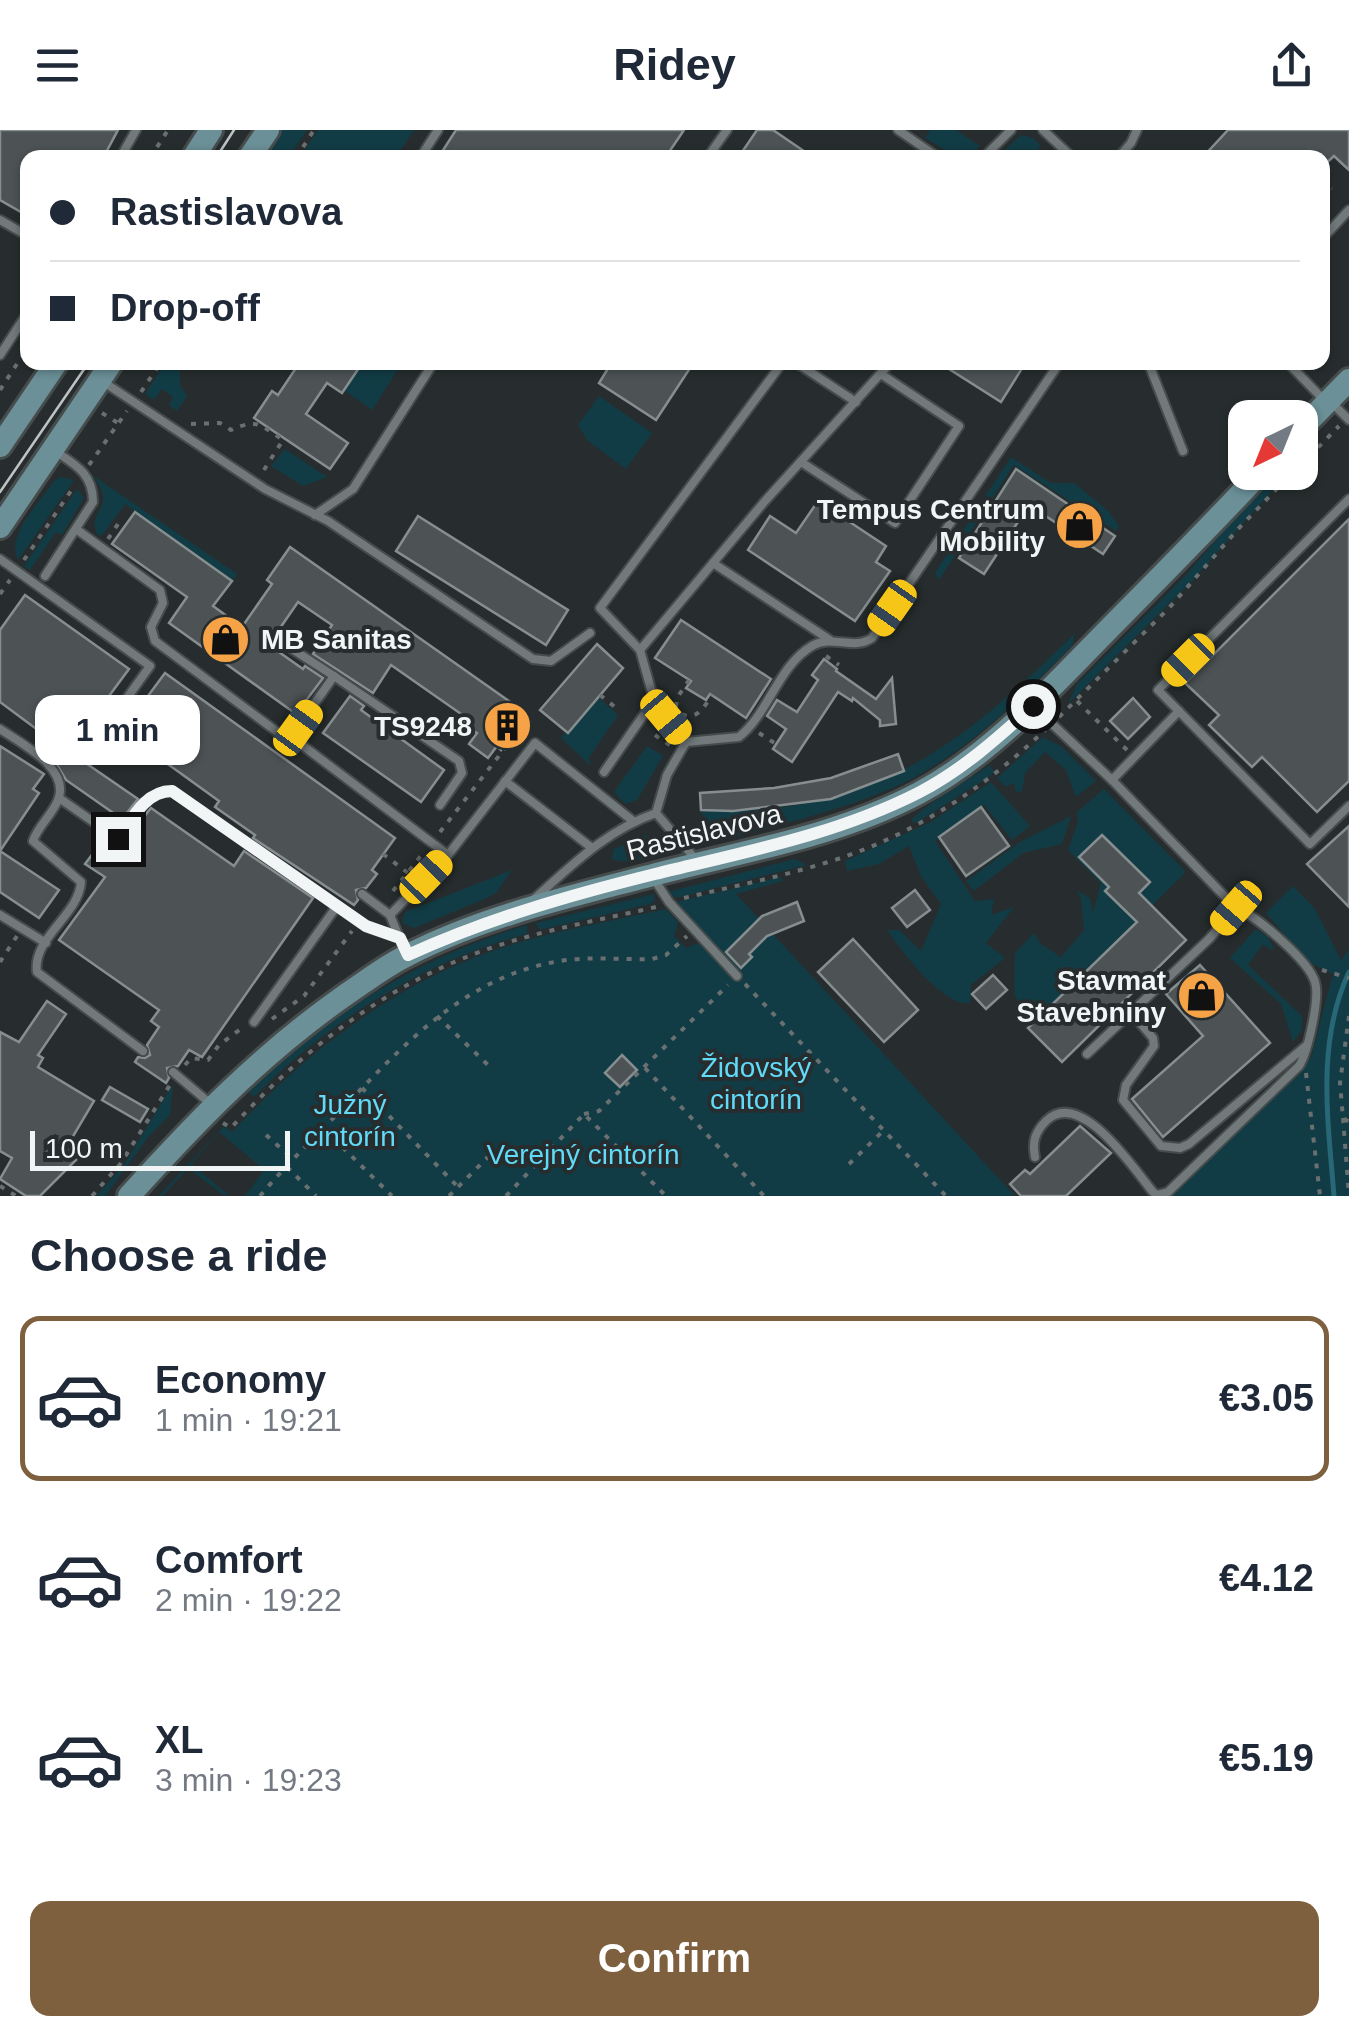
<!DOCTYPE html>
<html lang="en">
<head>
<meta charset="utf-8">
<style>
	:root { --surface:#fff; --page:#f2f2f3; --text:#1f2937; --muted:#747a83; --line:#e0e1e3; --accent:#7f603e }
	body { margin:0; font-family:Helvetica,sans-serif; background:var(--page); color:var(--text); height:100vh; display:flex; flex-direction:column; font-size:38px; white-space:nowrap }
	* { box-sizing:border-box; margin:0 }
	p { font-size:32px; color:var(--muted) }
	.icon { flex:none; width:55px; height:55px; fill:none; stroke:currentColor; stroke-width:2; stroke-linecap:round; stroke-linejoin:round }
	.map { position:relative; height:1066px; overflow:hidden }
	.drawer { display:flex; flex-direction:column; background:var(--surface); flex:1 }
	.drawer>* { flex:none }
	.guide { position:absolute; left:20px; top:20px; width:1310px; height:220px; border-radius:20px; box-shadow:0 2px 8px #0004; display:grid; align-content:center; height:220px; padding:0 30px; background:var(--surface) }
	.needle { width:65px; rotate:223deg }
	.buttons { position:absolute; left:1228px; top:270px; display:grid; gap:20px }
	.buttons a { display:grid; place-items:center; width:90px; height:90px; border-radius:20px; background:var(--surface); box-shadow:0 2px 8px #0004; font-size:50px }
	.scale { position:absolute; left:30px; bottom:25px; width:260px; box-sizing:border-box; padding-left:10px; border:5px solid #f1f5f6; border-top:0; font-size:28px; line-height:35px; white-space:nowrap; color:#f1f5f6; -webkit-text-stroke:8px #272d2e; paint-order:stroke }
	.end { position:absolute; width:45px; height:45px; margin:-22px; border:12px solid #f1f5f6; background:#111; box-shadow:0 0 0 5px #111 }
	.from { border-radius:50% }
	.bubble { position:absolute; height:70px; border-radius:20px; background:var(--surface); box-shadow:0 2px 8px #0004; font-size:32px; font-weight:600; line-height:70px; text-align:center }
	.car { position:absolute; width:30px; height:60px; margin:-30px -15px; border-radius:12px; box-shadow:0 0 8px 2px #0007; background:linear-gradient(#f5c518 24%,#345 0 40%,#f5c518 0 76%,#345 0 86%,#f5c518 0) }
	.guide b { display:flex; align-items:center; gap:35px; height:95px; font-size:38px }
	.guide b+b { border-top:2px solid var(--line) }
	.guide i { width:25px; height:25px; background:var(--text) }
	ul { padding:0; list-style:none }
	li { display:flex; align-items:center; gap:30px; height:165px; margin:0 20px 15px; padding:0 10px; border:5px solid transparent; border-radius:20px }
	li div { flex:1 }
	li b { display:block; font-size:38px }
	li em { font-style:normal; font-weight:600 }
	li.active { border-color:var(--accent) }
	li>.icon { width:90px; height:90px; stroke-width:1.5 }
	h2 { padding:0 30px; font-size:45px; line-height:120px }
	.cta { display:flex; gap:20px; margin-top:auto; padding:20px 30px }
	.cta a { flex:1; height:115px; border-radius:20px; background:var(--accent); color:#fff; font-size:40px; font-weight:600; line-height:115px; text-align:center }
	header { display:flex; justify-content:space-between; align-items:center; height:130px; padding:0 30px; background:var(--surface); font-size:45px; font-weight:600 }
	.map>svg:first-child { display:block }
	.green { fill:#123c45 }
	.lines { fill:none; stroke-linecap:round; stroke-linejoin:round }
	.stream { stroke:#276776; stroke-width:5 }
	.building { fill:#4d5355; stroke:#878e90; stroke-width:2.5 }
	.lane-casing { stroke:#464b4c; stroke-width:12 }
	.secondary-casing { stroke:#464b4c; stroke-width:28 }
	.path { stroke:#6a7071; stroke-width:4; stroke-dasharray:5 8; stroke-linecap:butt }
	.lane { stroke:#72797b; stroke-width:8 }
	.secondary { stroke:#6b9098; stroke-width:22 }
	.tram { stroke:#bec3c4; stroke-width:2.5 }
	.route { stroke:#f1f5f6; stroke-width:12 }
	.labels { text-anchor:middle; dominant-baseline:central; stroke-width:8; stroke-linejoin:round; paint-order:stroke }
	.poi-label { font-size:28px; font-weight:bold; fill:#f1f5f6; stroke:#272d2e; text-anchor:end }
	.street-label { font-size:28px; fill:#f1f5f6; stroke:#272d2e }
	.park-label { font-size:28px; fill:#60daf6; stroke:#272d2e }
</style>
</head>
<body>
<header><svg class="icon" aria-label="menu" viewBox="0 0 24 24"><path d="M4 6h16M4 12h16M4 18h16"/></svg>Ridey<svg class="icon" aria-label="share" viewBox="0 0 24 24"><path d="M12 15V3M7 8l5-5 5 5M5 13v7h14v-7"/></svg></header>
<div class="map">
<svg width="1349" height="1066" viewBox="0 0 1349 1066">
	<rect width="100%" height="100%" fill="#272d2e"/>
	<g class="green">
		<path d="M281,0h26l-18,27 -26,1z"/>
		<path d="M318,0h96l-18,27h-96z"/>
		<path d="M930,0h26l24,16 -12,11h-11l-32,-19z"/>
		<path d="M1021,5l12,3 7,7 -4,12h-39z"/>
		<path d="M165,233h15v22l7,11 -10,15 -8,-6 4,-8 -11,-8 -8,11 -9,-6z"/>
		<path d="M363,233h39l-30,47 -28,-20z"/>
		<path d="M599,266l53,37 -26,36 -38,-28 -10,-16z"/>
		<path d="M285,319l42,28 -24,9 -32,-20z"/>
		<path d="M1011,327l40,26h23l33,27 12,16 -3,5 -102,-66 -75,115 -4,-7z"/>
		<path d="M92,345l145,99 -5,7 -107,-77 -21,29 -6,3c-14,-26 22,-26 -6,-61z"/>
		<path d="M60,347l14,3 -56,80c-13,-25 23,-59 36,-79z"/>
		<path d="M1272,349l5,6 -85,96 -124,123 9,-20 109,-109 54,-64z"/>
		<path d="M77,359l7,9 -22,37 -6,-3 -26,38 -6,-4z"/>
		<path d="M1075,503l-3,13c-50,51 -102,104 -167,136 -53,26 -114,39 -170,55l-14,2 -14,-14 -6,-15c171,7 259,-63 374,-177z"/>
		<path d="M598,567l20,18 -30,44 3,4 -1,2 -29,-27z"/>
		<path d="M1043,607l19,10 34,34 -20,16 -10,-27 -21,-18 -20,21 -3,18 -6,1 -2,-8 -10,2 -7,-8z"/>
		<path d="M647,616l16,10 -26,44 -12,4 -11,-12z"/>
		<path d="M989,635l6,7 -8,6 -71,45 -5,-2c6,-11 63,-44 78,-56z"/>
		<path d="M991,652l39,44 -18,14 -28,-35 -49,36 40,60 19,-2 -3,16 23,-8 -28,36 19,15 -34,27 -1,18c-27,4 -68,-52 -83,-73h12l22,21 20,-47 -20,-28 -12,-30 -30,18 -32,7 -2,-10 86,-39z"/>
		<path d="M1104,659l82,83 -158,156 -14,-36 1,-39 19,-20 7,11 20,13 23,-27 -3,-32 -5,-8 14,8 3,15 8,-30 -33,-33 10,-28 -1,-10z"/>
		<path d="M1071,686l-9,28 -39,9 -49,38 -8,-10 54,-39z"/>
		<path d="M645,705l27,16c-19,5 -42,15 -60,8l2,-10z"/>
		<path d="M795,729l12,6 -131,33 -8,-6z"/>
		<path d="M512,740l-16,23 -9,5 -73,30 -12,-5 3,-11z"/>
		<path d="M781,747l2,4 -47,13 279,302h-770l23,-31 -6,3 -43,-36 -28,32 35,29 9,-10 -10,13 -37,-28 -25,28h-4l65,-70 8,6c68,-73 147,-136 241,-174 61,-24 129,-35 193,-49l12,13 -4,14 12,12 12,-5 18,18 5,-5 -44,-54z"/>
		<path d="M1293,756l22,23 26,51 8,-11v247h-179l141,-139 22,-83 -25,-12 -42,-49z"/>
		<path d="M654,764l1,7 -5,3 -106,25h-5l-3,-6z"/>
		<path d="M527,795v9c-103,27 -198,87 -273,163l-6,-6c80,-77 172,-134 279,-166z"/>
		<path d="M1256,799l11,7 7,12 -3,2 -8,-6 -15,21 54,51v14l-9,12 -12,-38 -51,-46z"/>
		<path d="M173,954l-3,31 -21,21 -44,60h-9l28,-31z"/>
	</g>
	<g class="lines">
		<path class="stream" d="M1334,1066c-6,-76 -18,-153 15,-224"/>
	</g>
	<g class="building">
		<path d="M0,0h118l-15,28h-75v58l-28,-16z"/>
		<path d="M456,0h228l-19,28h-227z"/>
		<path d="M757,0h16l41,28h-76z"/>
		<path d="M1228,0h121v40l-15,-14 -12,11v-9h-120z"/>
		<path d="M300,232h63l-21,31 -15,-10 -21,31 42,29 -18,26 -76,-51 18,-27 6,4z"/>
		<path d="M612,232h82l-38,58 -57,-37z"/>
		<path d="M938,232h88l-25,40z"/>
		<path d="M1016,339l99,67 -12,18 -74,-49 -45,69 -25,-16z"/>
		<path d="M818,371l68,45 -10,16 14,9 -35,50 -107,-71 22,-34 26,17z"/>
		<path d="M135,382l97,69 -19,25 29,21 30,-43 -5,-4 23,-33 236,166 -25,37 -4,-4 -9,12 -19,-14 8,-11 -17,-11 4,-6 -73,-51 -18,28 -60,-39 19,-29 -34,-23 -20,29 -7,1 -3,7 1,6 34,24 2,-3 18,12 -27,36 -127,-91 18,-26 -75,-53z"/>
		<path d="M418,386l150,94 -22,35 -150,-94z"/>
		<path d="M1349,389v262l-32,31 -55,-55 -10,10 -43,-42 10,-10 -34,-32z"/>
		<path d="M25,465l104,74 -37,50 5,3 -23,33 64,44 -16,20 -56,-39 -12,-20 8,-12 -62,-46v-72z"/>
		<path d="M681,490l90,59 -25,39 -36,-24 -4,6 -20,-12 5,-7 -36,-23z"/>
		<path d="M597,514l26,24 -55,65 -28,-23z"/>
		<path d="M824,529l13,10 -1,2 40,28 16,-21 4,46 -16,2v-6l-27,-22 -1,3 -14,-9 -46,70 -19,-13 13,-20 -19,-13 10,-16 20,12 21,-32 -6,-5z"/>
		<path d="M165,543l230,165 -23,32 5,4 -11,14 -10,2 2,10 -4,5 -101,-67 2,-3 -40,-28 4,-6 -97,-70z"/>
		<path d="M350,566l14,10 -3,4 83,60 -23,32 -98,-69z"/>
		<path d="M1133,568l17,19 -22,22 -18,-18z"/>
		<path d="M0,616l44,28 -11,15 6,4 -39,58z"/>
		<path d="M898,624l6,17 -73,28 -98,12 -32,-1 -1,-17 74,-5 57,-10z"/>
		<path d="M981,677l28,39 -43,30 -27,-39z"/>
		<path d="M151,678l83,58 10,-15 69,47 -111,159 -13,-7 -11,16 -11,2 2,10 -3,5 -31,-21 3,-5 7,1 5,-3 -3,-10 12,-18 -8,-6 8,-11 -100,-70 46,-63 -20,-13 19,-25 19,13 15,-22 -3,-2z"/>
		<path d="M1349,696v81l-42,-43z"/>
		<path d="M1102,705l48,47 -11,11 47,47 -124,122 -34,-34 109,-106 -32,-31 4,-4 -30,-30z"/>
		<path d="M0,721l59,39 -20,28 -39,-26z"/>
		<path d="M915,760l15,20 -23,17 -15,-19z"/>
		<path d="M797,772l7,19 -37,15 -18,18 3,3 -11,11 -15,-16 36,-36z"/>
		<path d="M853,809l65,71 -34,32 -66,-70z"/>
		<path d="M1200,835l70,78 -107,94 -31,-38 71,-63 -37,-42z"/>
		<path d="M993,845l14,15 -21,19 -14,-15z"/>
		<path d="M47,871l19,13 -28,41 5,3 -5,9 56,34 -28,47 14,8 -40,40h-14l-26,-17 12,-21 -12,-7v-119l19,10z"/>
		<path d="M622,925l15,15 -17,17 -15,-14z"/>
		<path d="M110,957l38,22 -8,13 -38,-22z"/>
		<path d="M1080,996l31,27 -45,43h-45l-11,-12 15,-14 5,4z"/>
	</g>
	<g class="lines">
		<defs>
			<g id="lane">
				<path d="M898,0l41,28"/>
				<path d="M1043,0l30,28"/>
				<path d="M120,28l16,-28"/>
				<path d="M420,28l18,-28"/>
				<path d="M707,28l20,-28"/>
				<path d="M983,28l28,-28"/>
				<path d="M1118,28l13,-15 6,-13"/>
				<path d="M0,90l28,16"/>
				<path d="M1322,109l27,-29"/>
				<path d="M0,225l28,-43"/>
				<path d="M795,232l61,40"/>
				<path d="M1148,232l35,89"/>
				<path d="M1287,232l36,37"/>
				<path d="M102,251l163,108 63,32 205,138 18,2 39,-28"/>
				<path d="M1331,272l18,18"/>
				<path d="M801,332l94,61 64,-97 -78,-52"/>
				<path d="M1349,369l-191,191 152,154 39,-38"/>
				<path d="M315,385l38,-26 81,-127"/>
				<path d="M76,399l84,61 3,13 -12,24 4,14 121,90"/>
				<path d="M0,429l150,107 -41,57"/>
				<path d="M713,433l117,77"/>
				<path d="M45,446l48,-74c0,-28 -17,-37 -38,-51"/>
				<path d="M275,508l59,38"/>
				<path d="M640,520l-40,-42 180,-242 7,-4"/>
				<path d="M1034,577l78,73 124,128c20,7 73,53 79,74 5,16 -7,70 -16,84l-131,126 -11,3 -4,-3c-20,-24 -73,-105 -107,-71 -11,11 -14,21 -11,36"/>
				<path d="M0,599c20,14 71,39 58,71 -6,15 -20,26 -25,41l48,41c-2,33 -49,56 -44,90l106,79"/>
				<path d="M686,612l-32,-42 -14,-50 125,-149 126,-139"/>
				<path d="M604,642l50,-72"/>
				<path d="M1112,650l67,-69"/>
				<path d="M505,651l87,67"/>
				<path d="M59,668l59,41c15,-20 27,-48 54,-48l165,115"/>
				<path d="M440,675l22,-32 -3,-12 -125,-85 -36,51v15l150,113"/>
				<path d="M698,732l-42,-49 11,-38 19,-33 53,-5c30,-24 39,-71 73,-91 20,-12 41,5 60,-8l188,-276"/>
				<path d="M654,749l15,23 68,74"/>
				<path d="M362,764l28,21 9,22"/>
				<path d="M534,769c38,-34 73,-69 122,-86"/>
				<path d="M0,785l46,28"/>
				<path d="M390,785l58,-60 87,-112 98,78"/>
				<path d="M1131,882l22,26 1,8 -28,39 -3,15 38,46 19,2 9,-4 118,-99"/>
				<path d="M254,892l83,-116 30,21 33,11"/>
				<path d="M1087,924l122,-115 27,-31"/>
				<path d="M173,942l39,33"/>
			</g>
			<g id="secondary">
				<path d="M193,28l18,-28"/>
				<path d="M249,28l19,-28"/>
				<path d="M1300,300l49,-50"/>
				<path d="M0,316l57,-84"/>
				<path d="M0,397l112,-165"/>
				<path d="M129,1066c68,-75 131,-141 215,-200 21,-14 41,-30 64,-41 74,-38 157,-57 237,-78 92,-25 189,-39 274,-84 69,-37 124,-97 178,-152 55,-56 110,-111 164,-169"/>
			</g>
		</defs>
		<use href="#lane" class="lane-casing"/>
		<use href="#secondary" class="secondary-casing"/>
		<g class="path">
			<path d="M150,28l18,-28"/>
			<path d="M296,28l18,-28"/>
			<path d="M1322,50l10,9"/>
			<path d="M0,260l28,-43"/>
			<path d="M141,262l20,-30"/>
			<path d="M102,283l16,10"/>
			<path d="M191,294l29,-1 11,7c27,-12 29,-5 52,10l-21,33"/>
			<path d="M89,335l38,-54"/>
			<path d="M1300,336l39,-40"/>
			<path d="M108,409l10,-15 6,4"/>
			<path d="M24,430l51,-75"/>
			<path d="M0,464l10,-14"/>
			<path d="M826,526l13,9"/>
			<path d="M600,565l20,16"/>
			<path d="M1077,571l50,49"/>
			<path d="M676,577l1,-9 12,-18"/>
			<path d="M682,584c15,7 22,-7 30,-19"/>
			<path d="M1059,587l110,-109 70,-80 54,-56"/>
			<path d="M759,603l17,11"/>
			<path d="M655,605l16,11"/>
			<path d="M440,702l79,-102 8,7"/>
			<path d="M383,724l25,19"/>
			<path d="M393,761l31,-39"/>
			<path d="M684,768c47,-11 95,-21 141,-35 84,-25 157,-73 220,-133"/>
			<path d="M0,832l17,-26"/>
			<path d="M1322,840l27,8"/>
			<path d="M745,854l201,212"/>
			<path d="M437,886l52,50"/>
			<path d="M1349,886l-9,67 3,35 6,4"/>
			<path d="M272,889l32,-23 48,-65"/>
			<path d="M185,935l6,-7 17,2 11,-15 23,-17"/>
			<path d="M645,938l119,128"/>
			<path d="M1306,943l14,123"/>
			<path d="M362,958l96,99"/>
			<path d="M584,984l15,-3 129,-126"/>
			<path d="M1343,988l6,78"/>
			<path d="M223,993l8,5c65,-71 143,-134 233,-170 61,-25 127,-36 192,-51"/>
			<path d="M324,999l68,67"/>
			<path d="M266,1005l27,24"/>
			<path d="M849,1034l34,-33"/>
			<path d="M287,1037l29,29"/>
			<path d="M0,1056l16,10"/>
			<path d="M92,1066l29,-33 49,-78"/>
			<path d="M260,1066c26,-31 55,-59 84,-89 61,-64 123,-131 216,-146 30,-5 62,-1 92,-2l14,-4 21,-19"/>
			<path d="M449,1066l39,-39"/>
			<path d="M506,1066l78,-82 82,82"/>
		</g>
		<use href="#lane" class="lane"/>
		<use href="#secondary" class="secondary"/>
		<g class="tram">
			<path d="M216,28l18,-28"/>
			<path d="M0,362l89,-130"/>
		</g>
	</g>
	<g class="lines">
		<path class="route" d="M118,709c14,-20 27,-48 54,-48l194,135 34,12 8,17c79,-36 162,-60 247,-81 89,-22 180,-39 263,-81 43,-22 80,-55 115,-87"/>
	</g>
	<defs>
		<symbol id="shop-disc" viewBox="-11 -11 22 22"><circle r="9.5" fill="#f5a346" stroke="#272d2e"/><path d="M-5-2.5h2.3a2.7 3.5 0 0 1 5.4 0H5L5.5 6h-11ZM-1.5-2.5h3a1.5 2.3 0 0 0-3 0Z" fill="#111"/></symbol>
		<symbol id="building-disc" viewBox="-11 -11 22 22"><circle r="9.5" fill="#f5a346" stroke="#272d2e"/><path d="M-4-6H4V6H1V3H-1V6H-4ZM-2.5-4.3h1.7v1.8h-1.7ZM.8-4.3h1.7v1.8H.8ZM-2.5-1h1.7V.8h-1.7ZM.8-1h1.7V.8H.8Z" fill="#111"/></symbol>
	</defs>
	<g fill-rule="evenodd">
		<use href="#shop-disc" x="1052" y="368" width="55" height="55"/>
		<use href="#shop-disc" x="198" y="482" width="55" height="55"/>
		<use href="#building-disc" x="480" y="568" width="55" height="55"/>
		<use href="#shop-disc" x="1174" y="838" width="55" height="55"/>
	</g>
	<g class="labels">
		<g class="poi-label">
			<text x="1045" y="379">Tempus Centrum<tspan x="1045" dy="32">Mobility</tspan></text>
			<text x="261" y="509" text-anchor="start">MB Sanitas</text>
			<text x="472" y="596">TS9248</text>
			<text x="1166" y="850">Stavmat<tspan x="1166" dy="32">Stavebniny</tspan></text>
		</g>
		<g class="street-label">
			<text transform="translate(704 702) rotate(-14)">Rastislavova</text>
		</g>
		<g class="park-label">
			<text x="756" y="937">Židovský<tspan x="756" dy="32">cintorín</tspan></text>
			<text x="350" y="974">Južný<tspan x="350" dy="32">cintorín</tspan></text>
			<text x="583" y="1024">Verejný cintorín</text>
		</g>
	</g>
</svg>
<div class="buttons">
<a><svg class="needle" viewBox="-14 -14 28 28"><path d="M0-13l5 13h-10z" fill="#e53935"/><path d="M0 13l5-13h-10z" fill="#747a83"/></svg></a>
</div>
<div class="scale">100 m</div>
<i class="end from" style="left:1033px;top:576px"></i>
<i class="end" style="left:118px;top:709px"></i>
<div class="bubble" style="left:35px;top:565px;width:165px">1 min</div>
<i class="car" style="left:892px;top:478px;rotate:215deg"></i>
<i class="car" style="left:1188px;top:530px;rotate:225deg"></i>
<i class="car" style="left:666px;top:587px;rotate:140deg"></i>
<i class="car" style="left:298px;top:598px;rotate:36deg"></i>
<i class="car" style="left:426px;top:747px;rotate:44deg"></i>
<i class="car" style="left:1236px;top:778px;rotate:221deg"></i>
<div class="guide">
<b><i class="from"></i>Rastislavova</b>
<b><i></i>Drop-off</b>
</div>
</div>
<section class="drawer">
<h2>Choose a ride</h2>
<ul>
<li class="active"><svg class="icon" aria-label="car" viewBox="0 0 24 24"><path d="M5 17H2v-5l4-1 3-4h7l3 4 3 1v5h-3M9 17h6M6 11h13"/><circle cx="7" cy="17" r="2"/><circle cx="17" cy="17" r="2"/></svg><div><b>Economy</b><p>1 min · 19:21</p></div><em>€3.05</em></li>
<li><svg class="icon" aria-label="car" viewBox="0 0 24 24"><path d="M5 17H2v-5l4-1 3-4h7l3 4 3 1v5h-3M9 17h6M6 11h13"/><circle cx="7" cy="17" r="2"/><circle cx="17" cy="17" r="2"/></svg><div><b>Comfort</b><p>2 min · 19:22</p></div><em>€4.12</em></li>
<li><svg class="icon" aria-label="car" viewBox="0 0 24 24"><path d="M5 17H2v-5l4-1 3-4h7l3 4 3 1v5h-3M9 17h6M6 11h13"/><circle cx="7" cy="17" r="2"/><circle cx="17" cy="17" r="2"/></svg><div><b>XL</b><p>3 min · 19:23</p></div><em>€5.19</em></li>
</ul>
<div class="cta"><a>Confirm</a></div>
</section>
</body>
</html>
